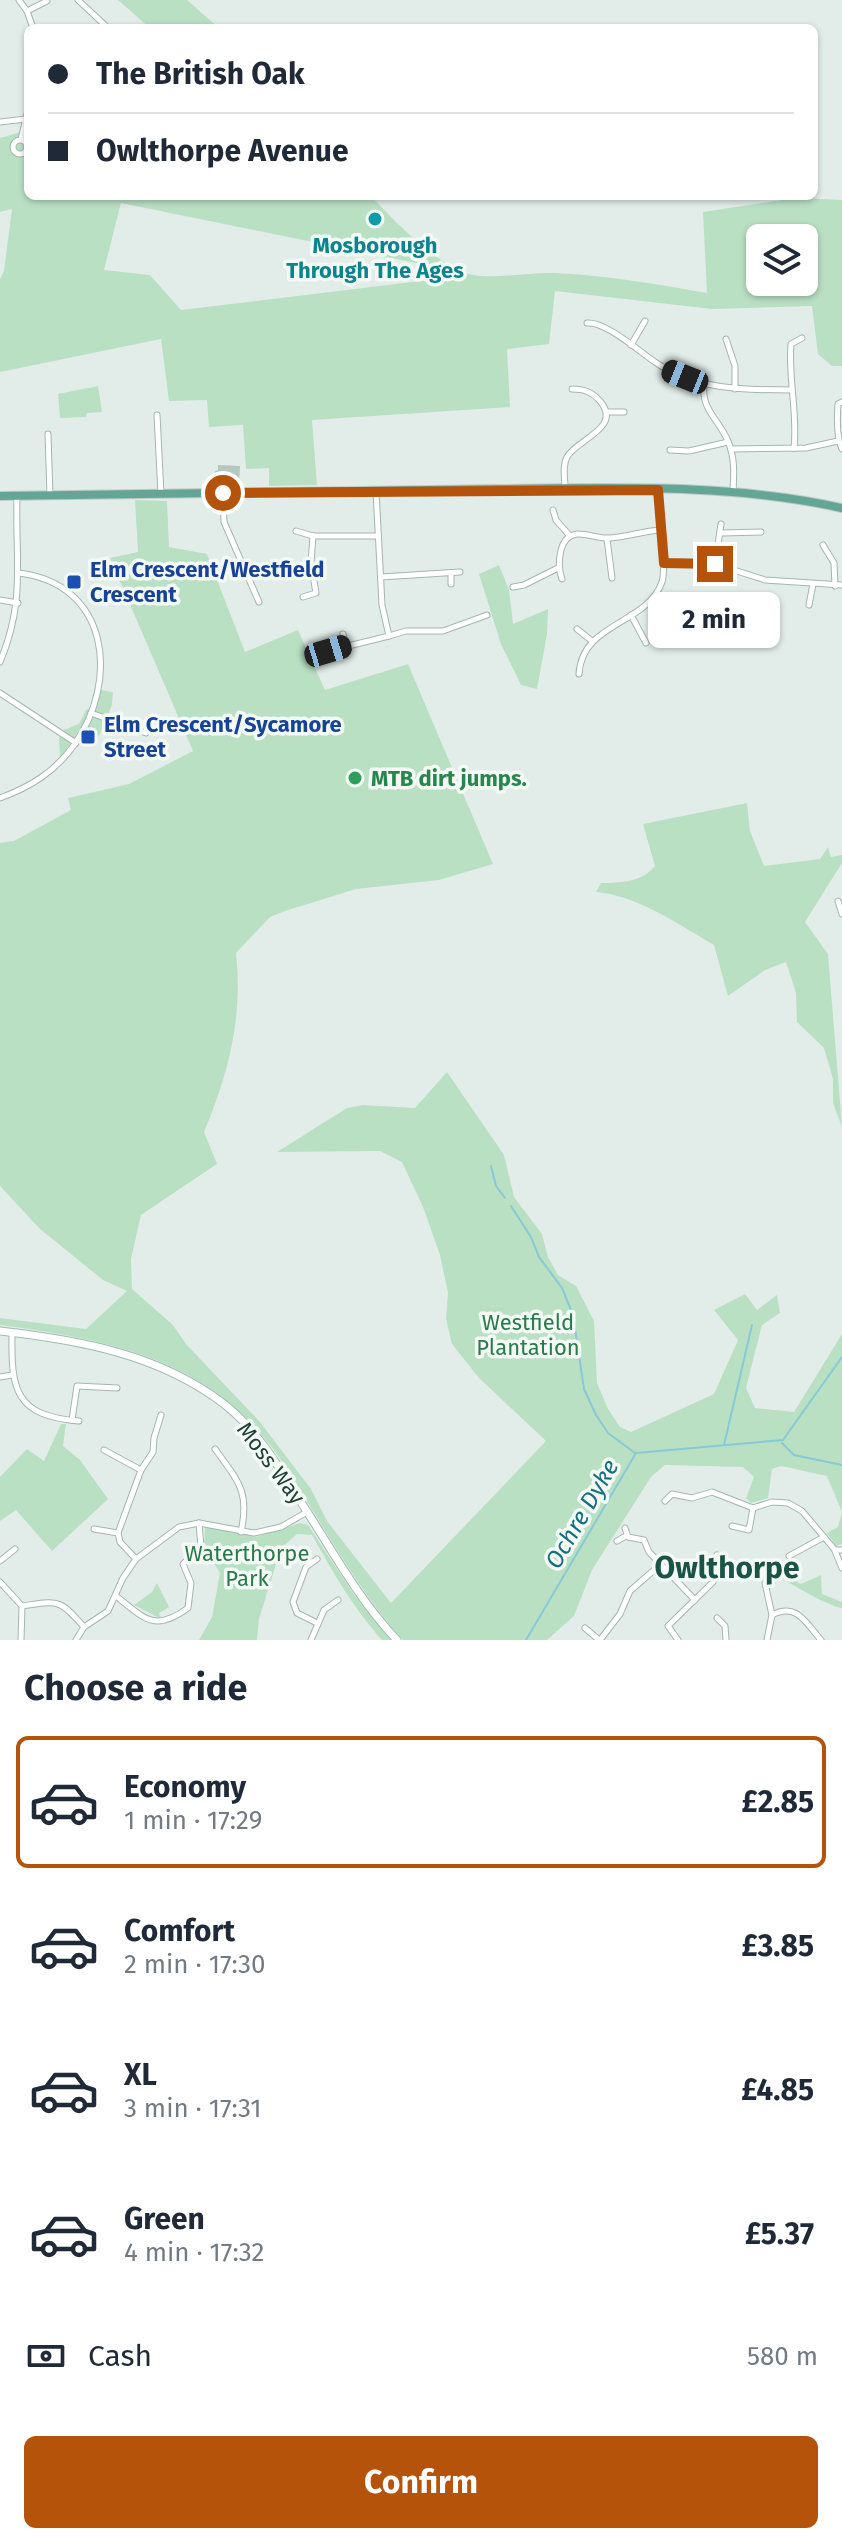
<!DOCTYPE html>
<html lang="en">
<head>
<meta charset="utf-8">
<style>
	:root { --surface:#fff; --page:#f2f2f3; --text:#1f2937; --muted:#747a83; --line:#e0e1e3; --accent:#b45309 }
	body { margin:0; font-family:"Fira Sans",sans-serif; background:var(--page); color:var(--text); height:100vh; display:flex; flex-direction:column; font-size:30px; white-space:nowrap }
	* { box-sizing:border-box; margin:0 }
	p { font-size:26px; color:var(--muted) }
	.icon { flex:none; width:44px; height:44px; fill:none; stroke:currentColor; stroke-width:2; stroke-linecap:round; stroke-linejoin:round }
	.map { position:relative; height:1640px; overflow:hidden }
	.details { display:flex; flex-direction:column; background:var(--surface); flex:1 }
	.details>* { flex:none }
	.guide { position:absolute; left:24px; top:24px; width:794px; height:176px; border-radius:12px; box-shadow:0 2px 6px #0004; display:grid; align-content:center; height:176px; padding:0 24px; background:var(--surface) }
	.controls { position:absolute; left:746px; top:224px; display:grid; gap:16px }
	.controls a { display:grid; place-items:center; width:72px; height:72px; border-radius:12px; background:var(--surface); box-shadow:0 2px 6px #0004; font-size:40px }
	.end { position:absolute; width:36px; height:36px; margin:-18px; border:10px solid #b45309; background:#fff; box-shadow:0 0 0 4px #fff }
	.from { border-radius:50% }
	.bubble { position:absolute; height:56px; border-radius:12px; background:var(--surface); box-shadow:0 2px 6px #0004; font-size:26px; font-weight:700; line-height:56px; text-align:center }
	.car { position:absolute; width:24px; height:48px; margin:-24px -12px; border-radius:10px; box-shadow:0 0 6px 2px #0007; background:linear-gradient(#222 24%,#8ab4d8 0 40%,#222 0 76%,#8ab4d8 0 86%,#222 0) }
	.guide b { display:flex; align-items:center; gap:28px; height:76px; font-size:30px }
	.guide b+b { border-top:2px solid var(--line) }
	.guide i { width:20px; height:20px; background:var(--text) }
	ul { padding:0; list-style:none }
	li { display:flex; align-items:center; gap:24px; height:132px; margin:0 16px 12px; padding:0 8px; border:4px solid transparent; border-radius:12px }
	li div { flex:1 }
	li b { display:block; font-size:30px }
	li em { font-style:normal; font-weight:700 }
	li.active { border-color:var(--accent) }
	li>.icon { width:72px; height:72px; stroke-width:1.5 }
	h2 { padding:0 24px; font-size:36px; line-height:96px }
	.pay { display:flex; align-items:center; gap:20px; height:88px; padding:0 24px; font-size:30px }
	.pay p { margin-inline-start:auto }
	.cta { display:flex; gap:16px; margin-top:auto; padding:16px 24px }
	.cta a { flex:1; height:92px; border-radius:12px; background:var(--accent); color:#fff; font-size:32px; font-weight:700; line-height:92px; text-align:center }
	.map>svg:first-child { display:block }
	.green { fill:#bae0c4; fill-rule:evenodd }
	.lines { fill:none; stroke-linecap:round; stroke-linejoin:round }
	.stream { stroke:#87c9d6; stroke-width:2 }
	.building { fill:#b7c8c2; stroke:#b4c8c0; stroke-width:2 }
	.street-casing { stroke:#a4b6b0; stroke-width:7 }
	.secondary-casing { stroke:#a0bab1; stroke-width:9 }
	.primary-casing { stroke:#c1cac7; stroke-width:10 }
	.street { stroke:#fff; stroke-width:5 }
	.secondary { stroke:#fff; stroke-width:7 }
	.primary { stroke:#64a696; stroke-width:8 }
	.route { stroke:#b45309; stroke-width:10 }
	.culture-dot { fill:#0f9aa8; stroke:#f3faf6; stroke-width:3 }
	.transit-dot { fill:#1a4fb4; stroke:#f3faf6; stroke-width:3 }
	.leisure-dot { fill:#2e9e5b; stroke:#f3faf6; stroke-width:3 }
	.labels { text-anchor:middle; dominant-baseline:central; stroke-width:7; stroke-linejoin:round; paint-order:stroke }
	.culture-label { font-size:22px; font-weight:bold; fill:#0d838f; stroke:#f3faf6 }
	.transit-label { font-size:22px; font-weight:bold; fill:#164399; stroke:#f3faf6; text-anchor:start }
	.leisure-label { font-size:22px; font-weight:bold; fill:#27864d; stroke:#f3faf6; text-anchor:start }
	.park-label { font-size:22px; fill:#287a48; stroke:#f3faf6 }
	.street-label { font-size:22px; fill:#214038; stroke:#f3faf6 }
	.water-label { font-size:24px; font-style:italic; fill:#166e81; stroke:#f3faf6 }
	.district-label { font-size:30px; font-weight:bold; fill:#1b5447; stroke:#f3faf6 }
</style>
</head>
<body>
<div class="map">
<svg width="842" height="1640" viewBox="0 0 842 1640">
	<rect width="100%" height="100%" fill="#e2ede9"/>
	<g class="green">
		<path d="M118,0h69l32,28h-69z"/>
		<path d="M28,130v66h343c21,23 71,74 102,79 23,4 56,-3 80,-2 52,2 103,11 154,20l-4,-81 93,-14 46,2v166h-10l-14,-12 -6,-48 -100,3 -157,-18 -6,53 -42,5 3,58 -198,13 5,65 -48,1v-18l-23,1 -3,-44 -34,2 -2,-27 -38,1 -8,-62 -161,33v-93l4,-8 8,-62 -12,3v-74zM121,203l305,62 3,15 -248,30 -31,-35 -46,-5zM760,238h44v44h-44z"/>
		<path d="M98,386l4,26 -15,1 -1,4 -26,1 -2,-24z"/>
		<path d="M135,500l32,1 2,46 38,7 38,98 53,-22 27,60 83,-26 85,200 -54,16 -83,9 -71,22 -15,6 -34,36c7,63 -7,120 -32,179l13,32 -76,51 -10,44 1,30 41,36 13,19 74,78 51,67 16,32 64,82 155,-162 -67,-63 -27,-34 -6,-25 2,-26 -8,-38 -17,-48 -21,-45 -22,-11 -103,1 70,-44 16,-3 52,3 32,-36 57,83 10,42 28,37 6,23 10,18 18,11 18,35 3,62 11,26 12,18 11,5 83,-38 24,-54 -24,-30 31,-16 12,16 20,-15 3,18 -18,12 -16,63 9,20 39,4 48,-78v210l-6,2 -9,-13 11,-6 4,-15 -15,-36 -46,-10 -9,3 -4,29 -17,5 -5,-5 8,-21 -11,-10 -78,-2 -14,12 -59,93 -18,46 -27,24h-144c-47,-52 -79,-113 -116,-171 -69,-108 -169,-128 -287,-144v-7l86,11 41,-38 -24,-11 -63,-51 -40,-43v-343l14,-2 57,-31 -3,-12 61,-14 64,-33 -83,-193 28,-6z"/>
		<path d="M499,565l10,25 4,34 35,-15 -1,25 -10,55 -16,-4 -20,-41 -22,-70z"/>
		<path d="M101,690l12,2 -1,13 -13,31 -18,-8 -21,30 -1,-20 5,-8 15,-6 7,-14 10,-4z"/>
		<path d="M747,803l3,28 14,35 56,-7 8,-12 3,10 11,-2v8l-37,59 23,32 14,173 -9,-24v-24l-9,-31 -27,-26 -1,-29 -10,-31 -21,8 -37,26 -14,-51c-36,-21 -76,-49 -118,-53l5,-9c20,0 41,-1 54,-17l-12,-42z"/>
		<path d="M61,1424h5l-3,22 17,14 28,39 -56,52 -36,-41 -16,11v-44l27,-28 17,12z"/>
		<path d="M300,1523l8,2 45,68 38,47h-9c-30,-34 -48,-66 -70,-105l-15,-1 -16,14 -22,71 -2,21h-58l13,-23 8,-44 -16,-26 1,-19 9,-1 42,10z"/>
		<path d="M774,1570l27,14 20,-9 1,19 20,8v6c-9,0 -51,-23 -58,-29h-4l-10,10v10l-3,-13 6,-6 -7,-9z"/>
		<path d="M157,1583l12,24 -10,6 2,6 -27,-14 18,-13z"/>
	</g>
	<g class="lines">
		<g class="stream">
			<path d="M491,1166l5,20 9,12"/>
			<path d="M511,1206l20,31 8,20 23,31 11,27 11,74 12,26 12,18 27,20"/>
			<path d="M782,1443l12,12 48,10"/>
			<path d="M724,1445l28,-120"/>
			<path d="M526,1640l110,-187 147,-13 59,-83"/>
		</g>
	</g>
	<path class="building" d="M219,466l20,1 -1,18h-19l-3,-13 3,-1z"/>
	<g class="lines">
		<defs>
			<g id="street">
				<path d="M19,0l8,11 6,17"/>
				<path d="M78,0l30,28"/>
				<path d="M27,11l20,-10"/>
				<path d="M0,122l26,-3"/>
				<path d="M21,139l7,-29"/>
				<circle cx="20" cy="147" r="7"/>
				<path d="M587,323c18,-2 52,28 68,39 40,28 89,28 136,28"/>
				<path d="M726,339l9,27v23"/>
				<path d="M631,345l14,-24"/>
				<path d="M704,384c-3,26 14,34 24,57 7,17 6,33 5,51"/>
				<path d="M842,402l-4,2c-1,14 -2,33 4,45"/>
				<path d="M606,412h18"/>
				<path d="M157,415l4,79"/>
				<path d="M48,434l2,62"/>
				<path d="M794,448c4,-34 -6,-69 -3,-104l11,-6"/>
				<path d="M731,449l75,-1 32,-7"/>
				<path d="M670,450l19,1 39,-9"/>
				<path d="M565,488c0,-10 -3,-22 2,-31 10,-18 56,-29 33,-56 -8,-9 -16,-12 -28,-12"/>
				<path d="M223,493l1,29 35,80"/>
				<path d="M553,510l3,10 14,16"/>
				<path d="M296,531l17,5h64"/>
				<path d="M722,533l39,-1"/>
				<path d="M607,539l5,39"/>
				<path d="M823,545l11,18 1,23"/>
				<path d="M664,563l51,1 50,16 77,5"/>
				<path d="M715,564l6,-40"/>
				<path d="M451,573v11"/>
				<path d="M381,577l79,-5"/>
				<path d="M562,579c-5,-14 -4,-45 17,-45 11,0 20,5 31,4 17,-1 33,-7 50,-8"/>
				<path d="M513,587l11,-2 34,-17"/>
				<path d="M303,597l13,-4 -5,-30 2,-27"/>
				<path d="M0,600l18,3"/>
				<path d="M809,605l4,-21"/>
				<path d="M631,615l15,28"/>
				<path d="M577,629l15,12"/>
				<path d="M343,634l3,11"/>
				<path d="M389,636l17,-5h37l44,-16"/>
				<path d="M328,651l61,-15 -7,-31 -6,-114"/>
				<path d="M0,662c26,-62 15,-102 17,-165"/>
				<path d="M579,674c3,-52 68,-49 83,-92 5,-14 -3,-73 -4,-92"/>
				<path d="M0,693l76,50"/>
				<path d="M91,713l55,20"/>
				<path d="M0,798c30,-11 55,-26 74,-53 46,-65 35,-161 -55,-172"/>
				<path d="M838,901l4,13"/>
				<path d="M12,1333c-1,57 3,83 67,88"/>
				<path d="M0,1377l12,-2"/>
				<path d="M72,1420l5,-34 40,2"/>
				<path d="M215,1449c23,32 35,42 26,83"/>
				<path d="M104,1450l37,20"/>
				<path d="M665,1501l7,-7 20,4 20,-6 41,16 19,-6 16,1 14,8 33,39h7"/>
				<path d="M732,1526l17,4 4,-22"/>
				<path d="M625,1528l3,9 16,3 5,12 46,48"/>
				<path d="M94,1529l24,4"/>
				<path d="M617,1541l9,-5"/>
				<path d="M835,1551l7,17"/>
				<path d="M789,1556l35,-19"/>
				<path d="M136,1559l-16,-17 -2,-9 23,-63 12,-18 1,-14 7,-23"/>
				<path d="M0,1561l15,-12"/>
				<path d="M0,1582l22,24c36,-5 37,-8 62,21"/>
				<path d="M765,1583l7,32"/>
				<path d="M116,1596c28,22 38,37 72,12l3,-25 -8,-19 18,-17 -2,-24"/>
				<path d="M717,1618l8,8 1,14"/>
				<path d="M317,1623l-20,-10 -4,-11 13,-35 11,-8"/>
				<path d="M585,1628l14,12"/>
				<path d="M21,1640l1,-34"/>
				<path d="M76,1640l8,-13 24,-16 15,-33 13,-19 43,-32 20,-4 55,10 27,-6 26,-15"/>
				<path d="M311,1640l13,-30 14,-10"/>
				<path d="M600,1640l20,-26 10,-23 31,-27"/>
				<path d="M678,1640l-10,-14 45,-44 3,-8 -3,-13 4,-6"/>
				<path d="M767,1640l5,-25c25,-13 34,8 49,25"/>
			</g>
			<path id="secondary" d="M0,1331c79,9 159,23 224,73 35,27 59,70 82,106 29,45 54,91 91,130"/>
			<path id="primary" d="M0,496c166,-1 332,-6 498,-7 114,-1 232,-6 344,19"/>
		</defs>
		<use href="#street" class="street-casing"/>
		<use href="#secondary" class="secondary-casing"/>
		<use href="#primary" class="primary-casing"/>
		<use href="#street" class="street"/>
		<use href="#secondary" class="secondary"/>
		<use href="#primary" class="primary"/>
	</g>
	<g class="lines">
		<path class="route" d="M223,493l435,-3 6,73 51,1"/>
	</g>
	<circle class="culture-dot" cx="375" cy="219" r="8"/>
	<g class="transit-dot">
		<rect x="66" y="574" width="16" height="16" rx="4"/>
		<rect x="80" y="729" width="16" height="16" rx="4"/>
	</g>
	<circle class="leisure-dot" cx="355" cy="778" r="8"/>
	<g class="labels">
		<g class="culture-label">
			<text x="375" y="245">Mosborough<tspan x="375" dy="25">Through The Ages</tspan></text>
		</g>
		<g class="transit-label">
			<text x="90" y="569">Elm Crescent/Westfield<tspan x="90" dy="25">Crescent</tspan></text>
			<text x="104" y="724">Elm Crescent/Sycamore<tspan x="104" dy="25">Street</tspan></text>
		</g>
		<g class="leisure-label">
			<text x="371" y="778">MTB dirt jumps.</text>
		</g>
		<g class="park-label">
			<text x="528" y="1322">Westfield<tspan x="528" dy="25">Plantation</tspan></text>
			<text x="247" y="1553">Waterthorpe<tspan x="247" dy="25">Park</tspan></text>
		</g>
		<g class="street-label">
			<text transform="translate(271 1463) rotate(53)">Moss Way</text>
		</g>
		<g class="water-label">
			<text transform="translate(582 1514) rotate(-60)">Ochre Dyke</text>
		</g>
		<g class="district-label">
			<text x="727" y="1568">Owlthorpe</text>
		</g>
	</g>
</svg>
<div class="controls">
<a><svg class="icon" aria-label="layers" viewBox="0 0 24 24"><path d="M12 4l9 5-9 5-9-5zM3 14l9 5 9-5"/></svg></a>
</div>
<i class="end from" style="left:223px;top:493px"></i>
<i class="end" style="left:715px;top:564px"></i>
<div class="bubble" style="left:648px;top:592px;width:132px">2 min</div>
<i class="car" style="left:685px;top:377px;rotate:292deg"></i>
<i class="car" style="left:328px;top:651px;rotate:73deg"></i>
<div class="guide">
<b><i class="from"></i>The British Oak</b>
<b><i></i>Owlthorpe Avenue</b>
</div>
</div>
<section class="details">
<h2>Choose a ride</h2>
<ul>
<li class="active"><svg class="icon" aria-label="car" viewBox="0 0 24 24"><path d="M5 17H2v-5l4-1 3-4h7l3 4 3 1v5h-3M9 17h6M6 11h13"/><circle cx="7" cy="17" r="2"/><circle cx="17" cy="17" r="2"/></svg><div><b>Economy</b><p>1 min · 17:29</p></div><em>£2.85</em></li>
<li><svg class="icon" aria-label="car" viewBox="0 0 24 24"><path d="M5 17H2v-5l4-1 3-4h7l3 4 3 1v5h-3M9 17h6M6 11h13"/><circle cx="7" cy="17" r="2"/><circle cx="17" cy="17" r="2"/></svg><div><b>Comfort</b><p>2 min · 17:30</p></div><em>£3.85</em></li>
<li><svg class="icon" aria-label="car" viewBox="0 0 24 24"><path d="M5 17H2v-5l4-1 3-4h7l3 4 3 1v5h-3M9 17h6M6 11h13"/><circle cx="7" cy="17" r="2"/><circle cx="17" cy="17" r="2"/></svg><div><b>XL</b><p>3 min · 17:31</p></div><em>£4.85</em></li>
<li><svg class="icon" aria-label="car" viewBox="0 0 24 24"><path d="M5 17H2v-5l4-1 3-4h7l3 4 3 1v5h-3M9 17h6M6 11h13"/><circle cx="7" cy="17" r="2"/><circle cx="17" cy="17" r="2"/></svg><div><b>Green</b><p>4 min · 17:32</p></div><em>£5.37</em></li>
</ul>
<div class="pay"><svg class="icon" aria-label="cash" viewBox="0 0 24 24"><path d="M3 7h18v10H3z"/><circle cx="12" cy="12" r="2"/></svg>Cash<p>580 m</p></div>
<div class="cta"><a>Confirm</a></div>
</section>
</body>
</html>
